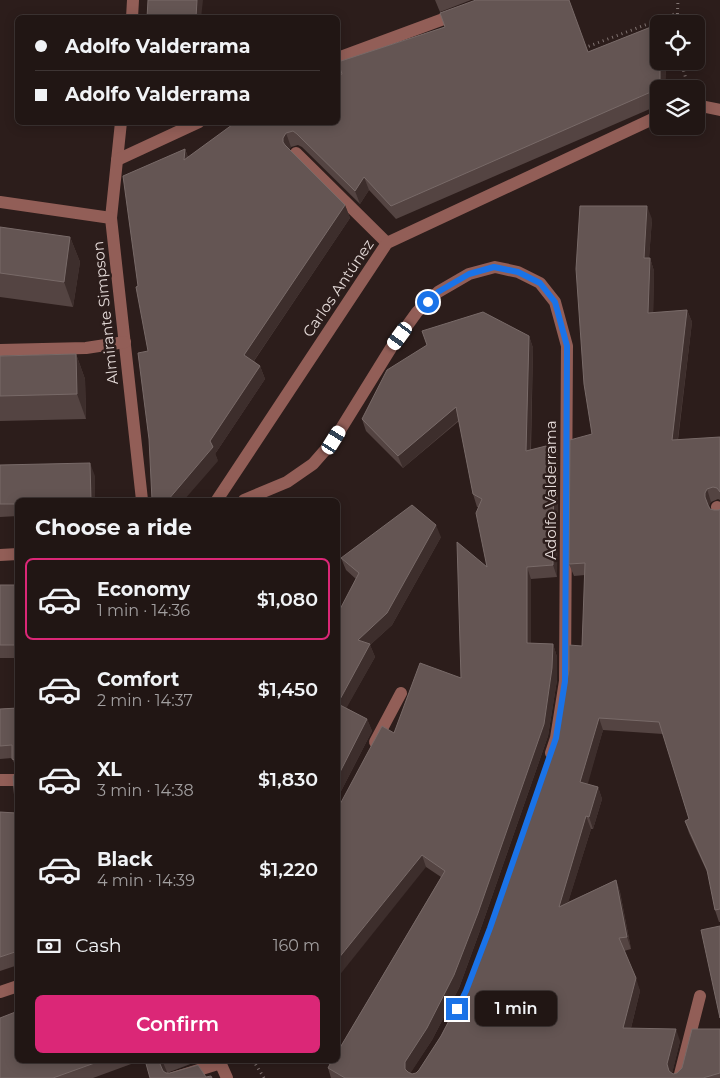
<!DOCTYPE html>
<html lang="en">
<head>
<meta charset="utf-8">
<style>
	:root { --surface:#211614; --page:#291f1d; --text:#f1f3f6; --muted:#a29fa0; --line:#3e3534; --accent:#db2777 }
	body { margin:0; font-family:Montserrat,sans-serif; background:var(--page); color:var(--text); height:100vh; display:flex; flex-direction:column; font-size:19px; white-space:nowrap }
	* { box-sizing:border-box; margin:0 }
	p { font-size:16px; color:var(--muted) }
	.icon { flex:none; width:28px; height:28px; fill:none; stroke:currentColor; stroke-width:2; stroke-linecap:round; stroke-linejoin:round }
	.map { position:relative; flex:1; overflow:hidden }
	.panel { position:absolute; left:15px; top:498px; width:325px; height:565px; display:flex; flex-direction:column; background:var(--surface); border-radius:8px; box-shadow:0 2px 12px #0003,0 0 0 1px var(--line) }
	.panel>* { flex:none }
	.guide { position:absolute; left:15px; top:15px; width:325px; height:110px; border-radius:8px; box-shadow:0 2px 12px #0003,0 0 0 1px var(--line); display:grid; align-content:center; height:110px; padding:0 20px; background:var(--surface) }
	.buttons { position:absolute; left:650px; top:15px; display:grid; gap:10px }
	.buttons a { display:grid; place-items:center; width:55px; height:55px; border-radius:8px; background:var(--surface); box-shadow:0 2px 12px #0003,0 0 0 1px var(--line); font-size:25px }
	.end { position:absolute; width:22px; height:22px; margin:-11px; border:6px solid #1a73e8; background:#fff; box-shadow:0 0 0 2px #fff }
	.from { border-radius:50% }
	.bubble { position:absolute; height:35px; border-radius:8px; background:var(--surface); box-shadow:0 2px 12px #0003,0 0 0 1px var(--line); font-size:16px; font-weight:600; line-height:35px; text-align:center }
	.car { position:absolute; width:15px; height:30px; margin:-15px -8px; border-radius:6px; box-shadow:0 0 4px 1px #0007; background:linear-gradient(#fff 24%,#345 0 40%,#fff 0 76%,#345 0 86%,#fff 0) }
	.guide b { display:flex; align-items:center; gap:18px; height:48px; font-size:19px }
	.guide b+b { border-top:1px solid var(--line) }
	.guide i { width:12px; height:12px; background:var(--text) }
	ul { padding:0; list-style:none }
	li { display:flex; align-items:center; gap:15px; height:82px; margin:0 10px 8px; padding:0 10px; border:2px solid transparent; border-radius:8px }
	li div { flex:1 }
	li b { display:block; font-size:19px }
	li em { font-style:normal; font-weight:600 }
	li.on { border-color:var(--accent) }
	li>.icon { width:45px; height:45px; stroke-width:1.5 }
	h2 { padding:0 20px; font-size:22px; line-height:60px }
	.pay { display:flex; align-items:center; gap:12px; height:55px; padding:0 20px; font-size:19px }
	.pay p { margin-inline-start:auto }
	.primary-button { display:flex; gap:10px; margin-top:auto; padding:10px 20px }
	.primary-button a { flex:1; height:58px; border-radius:8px; background:var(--accent); color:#fff; font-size:20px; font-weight:600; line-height:58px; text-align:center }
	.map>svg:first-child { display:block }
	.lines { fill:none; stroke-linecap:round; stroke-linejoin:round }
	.path { stroke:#827573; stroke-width:3; stroke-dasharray:1 4; stroke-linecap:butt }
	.minor { stroke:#925e57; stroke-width:12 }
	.wall { fill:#544442 }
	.shaded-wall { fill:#3d2e2c }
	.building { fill:#645553; stroke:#786a68 }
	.route { stroke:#1a73e8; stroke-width:6 }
	.labels { text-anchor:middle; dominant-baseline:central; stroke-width:5; stroke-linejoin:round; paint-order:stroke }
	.street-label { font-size:15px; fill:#e5dbd9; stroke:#2c1d1b }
</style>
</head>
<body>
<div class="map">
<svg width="720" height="1078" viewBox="0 0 720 1078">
	<rect width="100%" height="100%" fill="#2c1d1b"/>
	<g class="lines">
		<g class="path">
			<path d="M677,24l1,-24"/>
			<path d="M584,48l93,-35"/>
			<path d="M681,61l6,22"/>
			<path d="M253,1060l11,18"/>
		</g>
		<g class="minor">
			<path d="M132,18l1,-18"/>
			<path d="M338,58l119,-44"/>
			<path d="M696,105l24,5"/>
			<path d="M121,122l-10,96 31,282"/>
			<path d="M296,153l91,90"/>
			<path d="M117,160l82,-38"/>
			<path d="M0,202l111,16"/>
			<path d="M0,350l86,-2 39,-6"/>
			<path d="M217,500l170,-257 272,-127"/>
			<path d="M244,500l43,-18 26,-18 21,-24 57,-92 26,-36 21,-20 31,-18 26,-7 23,5 22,11 15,19 12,44 -2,335 -9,57 -5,15"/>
			<path d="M717,507l3,8"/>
			<path d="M0,555l18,-1"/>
			<path d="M375,742l26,-49"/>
			<path d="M0,780h18"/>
			<path d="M0,992l18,-6"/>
			<path d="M219,1060l8,18"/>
			<path d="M173,1078l48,-15"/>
			<path d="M679,1078l21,-82"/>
		</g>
	</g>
	<g class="wall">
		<path d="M435,0h36l-31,12z"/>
		<path d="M661,23l1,1h-3v37h7l-1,28h-6v16l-263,114 -27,-29 -9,14 -58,-57 -4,-2 -7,2 -2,2 56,56 5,13 -96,143 6,5 5,13 -50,75 3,7 -70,-110 37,-202 3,8 153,-82 -3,-10 250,-13z"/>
		<path d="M652,219l-3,39h1l4,13 -1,42 34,-3 5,12 -14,118 42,-3v63l-2,-1 -7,3 -2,3 1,4 4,1h5l1,-1v413h-1l-4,-12 -7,-36 -19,-41 -4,-12 4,-2 -26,-85 -60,-4 -16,54 11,3 4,12 -9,30h-2l-23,73 48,-22 4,12 11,57 -7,2 16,40 -9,37 49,13 -8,32 1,1 4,-1 43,-44v49h-389l-3,-10 113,-191 -103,-69 56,-75 67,-55 26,-111 -9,-60h-1l-4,-13 -14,-73 -56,47 -37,-37 -4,-12 167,-83 4,12 -2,102 27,6 -1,121 -26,2v64l22,1 4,13v23l-9,56 -66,189 -23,63 -27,52 -22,33 2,1 4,-1 3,-3 22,-34 28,-54 24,-64 66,-190 23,-82 3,-71 -11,1 -5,-12 23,-130z"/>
		<path d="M0,227l70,10 10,25 -7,45 -73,-10z"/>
		<path d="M76,354l9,25 1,40 -86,2v-65z"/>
		<path d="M0,465l95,11v24h-77v16l-18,1z"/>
		<path d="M441,537l-49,88 -22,20 5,12 -29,51 21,11 5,12 -34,66v-184l18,-34 -10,-9 -5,-12z"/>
		<rect x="0" y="585" width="18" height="73"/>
		<path d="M18,708v64l-6,-14 -12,1v-50z"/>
		<path d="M18,774v191l-18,6v-159l16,1z"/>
		<path d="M18,1060h124l-49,18h-93z"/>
		<path d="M145,1060h47l1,3 -26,10 45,5h-62z"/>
	</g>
	<g class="shaded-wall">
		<path d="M197,0h6l-2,18h-5z"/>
		<path d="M660,61h6l-1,28h-5z"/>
		<path d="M286,133l5,14 -3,4 -5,-9v-4z"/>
		<path d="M185,149l5,14 -6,-3z"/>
		<path d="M364,177l5,13 -9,14 -5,-13z"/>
		<path d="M345,205l5,13 -101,150 -5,-13z"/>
		<path d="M647,206l5,13 -4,52 -4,-13z"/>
		<path d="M70,237l10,25 -7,45 -9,-25z"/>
		<path d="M650,258l4,13 -1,55 -5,-13z"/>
		<path d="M687,310l5,12 -16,131 -4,-13z"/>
		<path d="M529,336l4,12 -3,115 -4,-12z"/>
		<path d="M76,354l9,25 1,40 -9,-25z"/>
		<path d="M260,366l5,13 -50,75 -5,-13z"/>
		<path d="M456,407l4,12 -57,49 -5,-12z"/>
		<path d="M554,444l4,12 -1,121 -4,-12z"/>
		<path d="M213,447l5,14 -34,39h-16z"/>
		<path d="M90,463l5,13v24h-4z"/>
		<path d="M707,489l4,13 -2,3v5l-4,-13v-4z"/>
		<path d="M436,525l5,12 -49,88 -22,20 5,12 -33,59 -4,-13 20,-63z"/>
		<path d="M527,567l4,12v76l-4,-12z"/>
		<path d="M553,644l4,13v23l-9,56 -66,189 -23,63 -27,52 -22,34 -5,-5v-7z"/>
		<path d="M599,718l4,12 -18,64 -5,-12z"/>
		<path d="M367,719l5,12 -34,66v-21z"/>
		<path d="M598,787l4,12 -9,30 -4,-12z"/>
		<path d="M586,816l5,13 -28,90 -4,-12z"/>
		<path d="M422,855l4,12 -88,110v-18z"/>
		<path d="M616,880l4,12 11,57 -4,-12z"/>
		<path d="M636,978l4,13 -12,49 -5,-12z"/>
		<path d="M676,1029l4,12 -9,37 -4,-14z"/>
		<path d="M162,1060l5,12 -2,5 -5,-13z"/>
	</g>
	<g class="building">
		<path d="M148,0h49l-1,18h-49z"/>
		<path d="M476,0h93l19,52 73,-29v1h-2v37h1v27l-269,118 -27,-29 -9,14 -58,-57 -4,-3 -7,2 -3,5v4l2,3 60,60 -101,150 16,11 -50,75 3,6 -45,53h-16l-3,-61 -11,-86 10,-2 -12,-64 2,-1 -15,-110 62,-27 -1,11 52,-38h102v-46l4,-2 -4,-12 107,-35 -5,-14z"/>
		<path d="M580,206h67l-3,52h6l-2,55 39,-3 -15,130 48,-3v55l-3,-4 -4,-1 -6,2 -2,4v4l3,8 2,4 4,1h5l1,-1v400l-5,1 -8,-40 -22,-49 4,-2 -30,-97 -60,-4 -19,64 18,5 -9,30 -3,-1 -27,91 57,-27 11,57 -8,1 17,40 -13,50 53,1 -9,35 2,7 4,3 4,-1 5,-5 10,-39h28v44l-17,5h-358l-17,-10 4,-8h6v-9l107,-180 -23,-16 -84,104v-151l44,-82 12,7 26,-70 41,15 -4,-136 30,25 -11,-54 6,-14 -9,-5 -17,-87 -58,49 -36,-37 25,-49 40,-25 -5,-14 61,-19 46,24 -3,115 28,-7 -1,121 -26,2v76l26,1 -1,24 -8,56 -66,189 -24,62 -27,53 -22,34v7l3,3 4,2 4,-1 3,-3 22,-34 28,-54 24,-64 66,-190 10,-58v-25l13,1 3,-83 -16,1 1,-124 22,-6 -8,-50 -8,-115z"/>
		<path d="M0,227l70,10 -6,45 -64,-9z"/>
		<path d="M76,354l1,40 -77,2v-40z"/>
		<path d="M90,463l1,37h-73v4h-18v-39z"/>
		<path d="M412,505l24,20 -49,88 -29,27 12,4 -32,59v-90l21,-40 -18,-15z"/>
		<rect x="0" y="585" width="18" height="60"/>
		<path d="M338,704l29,15 -29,57z"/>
		<path d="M18,708v53l-6,-2v-14l-12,1v-37z"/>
		<path d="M18,774v177l-18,6v-145l16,1 -3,-37z"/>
		<path d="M720,926v92l-19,-88z"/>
		<path d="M18,1011v49h85l-50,18h-53v-60z"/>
		<path d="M145,1060h17l-2,4 3,7 3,2h4l28,-8 8,12 5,-1 1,2h-62z"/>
	</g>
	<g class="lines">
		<path class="route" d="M428,302l10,-10 31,-18 25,-7 24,5 22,11 15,19 12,44 -2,335 -9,57 -66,190 -24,63 -9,18"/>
	</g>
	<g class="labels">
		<g class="street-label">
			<text transform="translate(338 288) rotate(-56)">Carlos Antúnez</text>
			<text transform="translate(105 313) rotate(-96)">Almirante Simpson</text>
			<text transform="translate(550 490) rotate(-90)">Adolfo Valderrama</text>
		</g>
	</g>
</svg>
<div class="buttons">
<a><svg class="icon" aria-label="locate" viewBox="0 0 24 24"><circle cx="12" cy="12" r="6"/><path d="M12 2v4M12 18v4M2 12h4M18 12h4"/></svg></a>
<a><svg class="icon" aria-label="layers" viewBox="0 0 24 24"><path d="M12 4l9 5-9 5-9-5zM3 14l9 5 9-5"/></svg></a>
</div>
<i class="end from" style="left:428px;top:302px"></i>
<i class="end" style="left:457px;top:1009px"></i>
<div class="bubble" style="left:475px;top:991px;width:82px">1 min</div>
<i class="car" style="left:400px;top:336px;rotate:216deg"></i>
<i class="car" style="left:334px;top:440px;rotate:32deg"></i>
<div class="guide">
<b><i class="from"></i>Adolfo Valderrama</b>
<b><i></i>Adolfo Valderrama</b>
</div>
<section class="panel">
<h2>Choose a ride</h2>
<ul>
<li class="on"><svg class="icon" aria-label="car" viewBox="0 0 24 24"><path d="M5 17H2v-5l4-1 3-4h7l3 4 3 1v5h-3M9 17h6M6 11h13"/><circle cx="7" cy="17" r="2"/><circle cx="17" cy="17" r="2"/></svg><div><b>Economy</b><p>1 min · 14:36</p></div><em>$1,080</em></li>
<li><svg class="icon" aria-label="car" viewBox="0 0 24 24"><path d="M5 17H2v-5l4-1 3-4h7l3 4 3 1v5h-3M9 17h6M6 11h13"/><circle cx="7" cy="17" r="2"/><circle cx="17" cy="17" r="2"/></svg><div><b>Comfort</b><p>2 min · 14:37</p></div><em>$1,450</em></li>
<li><svg class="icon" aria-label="car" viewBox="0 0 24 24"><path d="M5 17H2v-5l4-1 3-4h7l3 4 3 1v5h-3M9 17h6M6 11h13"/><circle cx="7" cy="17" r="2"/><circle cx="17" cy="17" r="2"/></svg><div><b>XL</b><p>3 min · 14:38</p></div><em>$1,830</em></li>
<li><svg class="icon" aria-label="car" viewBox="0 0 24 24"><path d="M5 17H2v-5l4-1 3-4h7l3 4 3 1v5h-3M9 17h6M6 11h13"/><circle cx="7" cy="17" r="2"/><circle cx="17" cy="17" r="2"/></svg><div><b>Black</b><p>4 min · 14:39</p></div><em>$1,220</em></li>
</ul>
<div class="pay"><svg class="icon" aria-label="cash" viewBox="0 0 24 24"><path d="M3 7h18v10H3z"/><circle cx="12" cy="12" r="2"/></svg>Cash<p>160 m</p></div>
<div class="primary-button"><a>Confirm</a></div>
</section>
</div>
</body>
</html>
